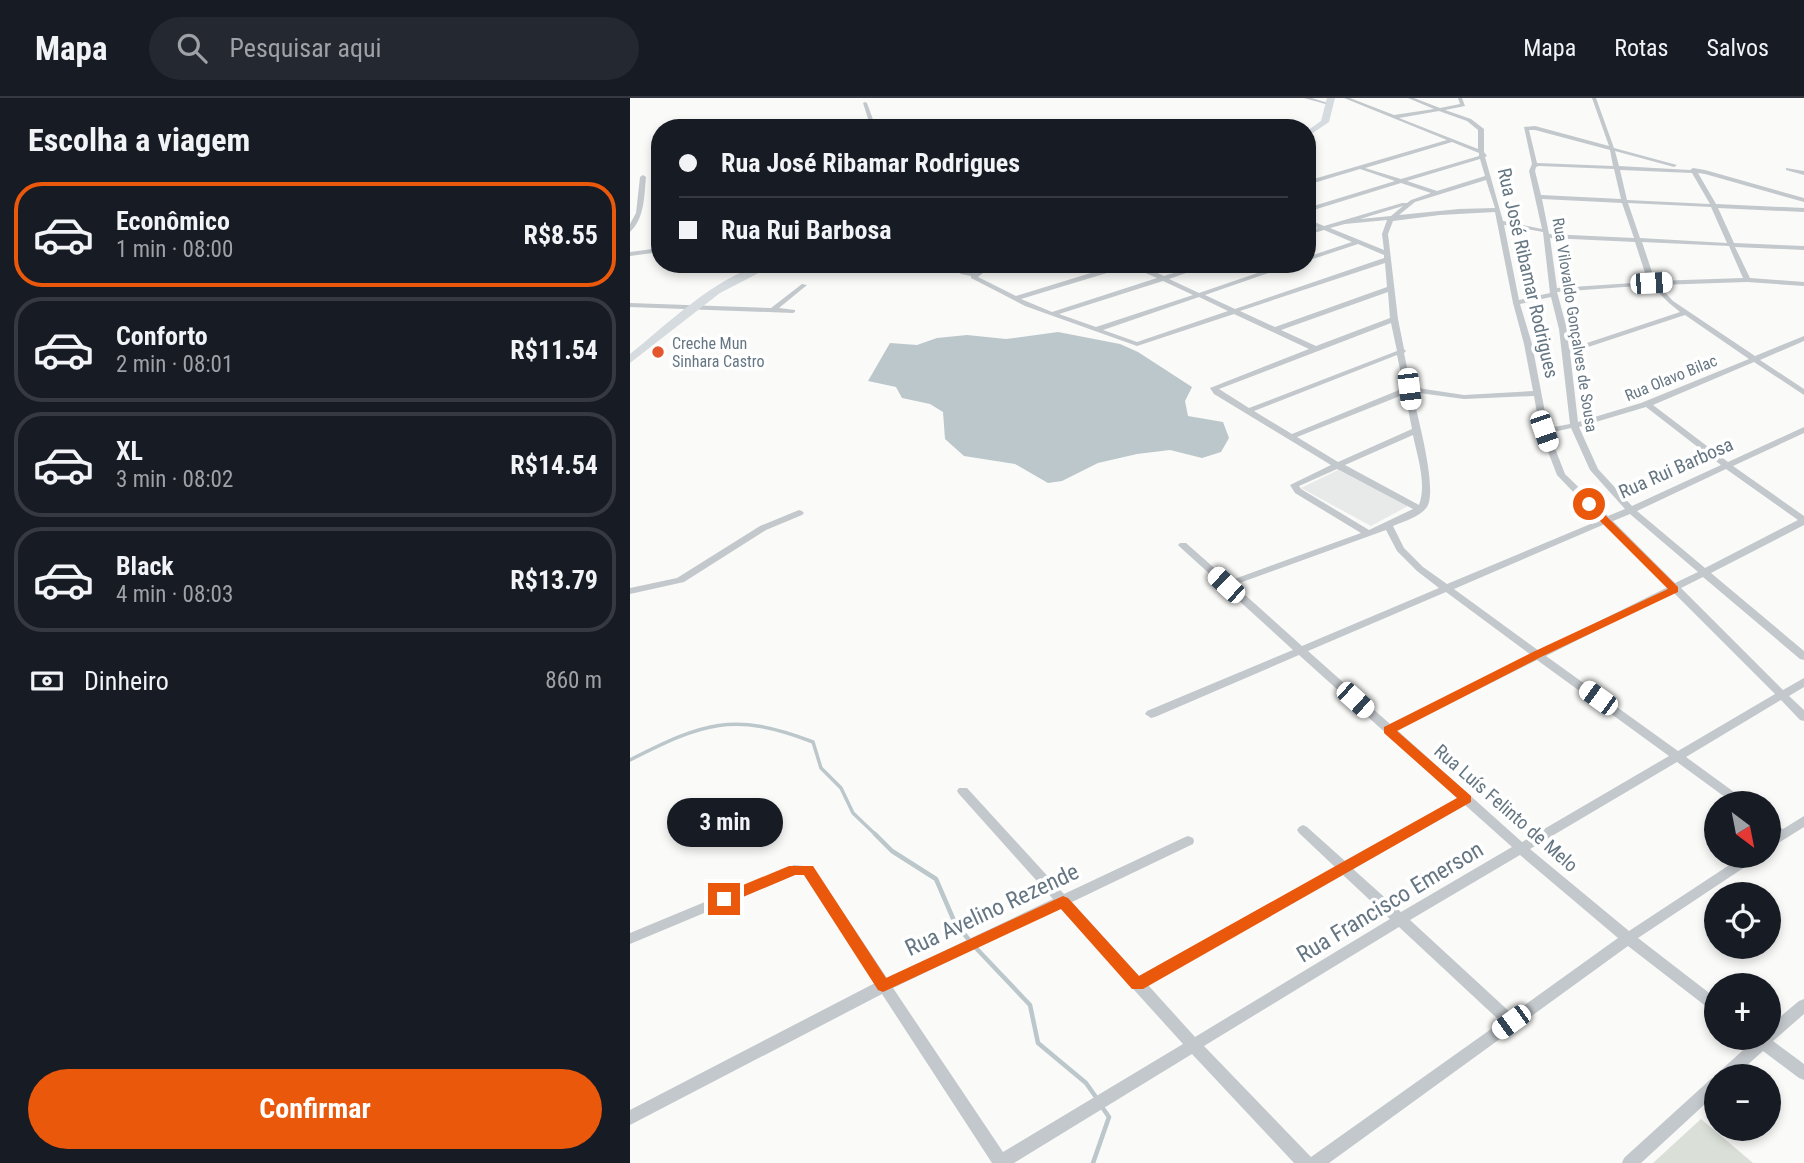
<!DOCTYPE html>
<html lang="pt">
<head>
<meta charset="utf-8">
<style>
	:root { --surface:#171b24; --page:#242831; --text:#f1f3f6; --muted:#9ea1a6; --line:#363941; --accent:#ea580c }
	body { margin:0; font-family:"Roboto Condensed",sans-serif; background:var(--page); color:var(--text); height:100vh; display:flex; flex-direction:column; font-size:26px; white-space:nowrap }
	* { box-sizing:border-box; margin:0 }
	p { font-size:23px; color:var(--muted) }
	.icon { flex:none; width:38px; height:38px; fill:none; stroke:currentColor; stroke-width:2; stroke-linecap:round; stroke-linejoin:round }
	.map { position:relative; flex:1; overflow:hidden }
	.sheet { display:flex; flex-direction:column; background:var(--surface); width:630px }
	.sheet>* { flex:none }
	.banner { position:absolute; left:21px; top:21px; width:665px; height:154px; border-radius:28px; box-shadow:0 4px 10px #0003; display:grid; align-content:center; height:154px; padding:0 28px; background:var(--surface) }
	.needle { width:46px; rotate:148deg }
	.fabs { position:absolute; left:1074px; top:693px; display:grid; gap:14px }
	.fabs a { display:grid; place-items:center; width:77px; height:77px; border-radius:50%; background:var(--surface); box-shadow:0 4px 10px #0003; font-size:35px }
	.end { position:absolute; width:32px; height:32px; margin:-16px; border:9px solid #ea580c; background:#fff; box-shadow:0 0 0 4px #fff }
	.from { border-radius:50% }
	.bubble { position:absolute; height:49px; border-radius:24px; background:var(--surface); box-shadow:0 4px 10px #0003; font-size:23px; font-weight:700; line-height:49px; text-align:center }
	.car { position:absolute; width:21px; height:42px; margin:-21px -10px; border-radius:9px; box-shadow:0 0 5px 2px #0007; background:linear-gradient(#fff 24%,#345 0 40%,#fff 0 76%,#345 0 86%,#fff 0) }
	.banner b { display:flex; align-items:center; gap:24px; height:66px; font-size:26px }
	.banner b+b { border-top:2px solid var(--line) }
	.banner i { width:18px; height:18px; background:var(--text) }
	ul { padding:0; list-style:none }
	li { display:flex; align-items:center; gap:21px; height:105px; margin:0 14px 10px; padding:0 14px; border:4px solid var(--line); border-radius:28px }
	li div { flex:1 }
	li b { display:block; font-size:26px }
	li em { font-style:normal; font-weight:700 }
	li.on { border-color:var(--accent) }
	li>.icon { width:63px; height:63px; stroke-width:1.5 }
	h2 { padding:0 28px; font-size:32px; line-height:84px }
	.pay { display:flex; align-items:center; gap:18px; height:77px; padding:0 28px; font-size:26px }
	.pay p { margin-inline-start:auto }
	.button { display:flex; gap:14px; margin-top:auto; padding:14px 28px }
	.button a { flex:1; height:80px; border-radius:42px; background:var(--accent); color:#fff; font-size:28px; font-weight:700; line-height:80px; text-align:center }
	header { display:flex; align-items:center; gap:42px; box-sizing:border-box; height:98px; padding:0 35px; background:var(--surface); border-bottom:2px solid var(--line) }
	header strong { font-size:33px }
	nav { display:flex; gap:38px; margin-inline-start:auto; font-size:24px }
	.search { width:490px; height:63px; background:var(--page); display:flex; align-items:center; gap:18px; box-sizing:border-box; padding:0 24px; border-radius:38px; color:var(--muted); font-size:26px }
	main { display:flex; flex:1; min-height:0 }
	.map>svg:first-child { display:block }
	.built { fill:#e8e9e9 }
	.green { fill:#dadfd7 }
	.water { fill:#bbc7cb }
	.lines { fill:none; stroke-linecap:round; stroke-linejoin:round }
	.stream-far1 { stroke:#bbc7cb; stroke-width:3.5 }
	.stream { stroke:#bbc7cb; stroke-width:4.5 }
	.street { fill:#c3c8cc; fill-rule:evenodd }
	.secondary { fill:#d6dbdf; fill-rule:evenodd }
	.route { fill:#ea580c }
	.poi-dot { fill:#e4572e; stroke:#fff; stroke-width:2.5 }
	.labels { text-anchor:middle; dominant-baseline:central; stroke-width:7; stroke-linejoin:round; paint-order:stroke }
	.far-street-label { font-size:16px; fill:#657683; stroke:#fff }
	.far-poi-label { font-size:16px; fill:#657683; stroke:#fff; text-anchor:start }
	.street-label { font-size:19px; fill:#657683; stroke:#fff }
	.near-street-label { font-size:23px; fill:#657683; stroke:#fff }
</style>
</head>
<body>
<header>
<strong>Mapa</strong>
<div class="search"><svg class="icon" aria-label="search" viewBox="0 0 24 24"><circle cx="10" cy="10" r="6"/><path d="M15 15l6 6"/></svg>Pesquisar aqui</div>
<nav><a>Mapa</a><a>Rotas</a><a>Salvos</a></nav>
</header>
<main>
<section class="sheet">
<h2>Escolha a viagem</h2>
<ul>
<li class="on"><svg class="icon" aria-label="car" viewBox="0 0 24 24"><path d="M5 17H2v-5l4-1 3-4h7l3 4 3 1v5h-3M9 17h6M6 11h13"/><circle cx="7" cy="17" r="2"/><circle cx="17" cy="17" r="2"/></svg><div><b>Econômico</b><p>1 min · 08:00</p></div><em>R$8.55</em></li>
<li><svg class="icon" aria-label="car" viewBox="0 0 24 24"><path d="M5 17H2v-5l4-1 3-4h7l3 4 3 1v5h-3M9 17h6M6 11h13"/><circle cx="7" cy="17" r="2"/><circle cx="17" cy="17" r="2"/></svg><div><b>Conforto</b><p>2 min · 08:01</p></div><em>R$11.54</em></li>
<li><svg class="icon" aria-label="car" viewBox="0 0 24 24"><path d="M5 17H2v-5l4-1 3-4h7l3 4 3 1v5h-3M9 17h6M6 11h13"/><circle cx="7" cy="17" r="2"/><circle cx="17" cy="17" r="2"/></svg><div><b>XL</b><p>3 min · 08:02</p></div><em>R$14.54</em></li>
<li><svg class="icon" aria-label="car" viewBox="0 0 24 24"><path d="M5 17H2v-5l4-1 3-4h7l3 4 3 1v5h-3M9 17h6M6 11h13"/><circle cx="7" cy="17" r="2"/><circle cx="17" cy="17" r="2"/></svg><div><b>Black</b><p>4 min · 08:03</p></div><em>R$13.79</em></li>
</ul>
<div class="pay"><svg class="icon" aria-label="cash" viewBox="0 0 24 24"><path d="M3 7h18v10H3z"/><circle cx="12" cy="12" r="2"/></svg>Dinheiro<p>860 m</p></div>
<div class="button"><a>Confirmar</a></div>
</section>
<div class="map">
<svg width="1174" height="1065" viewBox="0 0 1174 1065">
	<rect width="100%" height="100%" fill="#fafaf8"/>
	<path class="built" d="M708,372l70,36 -37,20 -70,-38z"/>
	<path class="green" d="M1071,1021l52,44h-100z"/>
	<path class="water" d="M428,234l62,12 18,8 54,35 -7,14 3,15 35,6 6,16 -8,14 -19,6 -32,-8 -33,4 -39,9 -36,18 -14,2 -33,-19 -51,-8 -19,-17 -2,-27 -13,-8 -28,-6 -6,-11 -28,-6 22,-38 27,2 20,-7 30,-3 39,4z"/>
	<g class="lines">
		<path class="stream-far1" d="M0,662c73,-37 103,-49 183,-18l8,26 20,20 12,25 24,23"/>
		<g class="stream">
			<path d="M245,736l17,17 44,28 19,44 15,18"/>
			<path d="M345,849l55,58 8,38 48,40 12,17"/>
			<path d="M463,1065l16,-46 -7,-10"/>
		</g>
		<g class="street">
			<path d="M674,0h8l19,6 -2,1z"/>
			<path d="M714,0h6l44,17 40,-6 -26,-11h6l26,10 20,-4 -2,-6h4l3,8 -20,4 26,9 13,10v23l3,4 -2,1 18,64 39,8 -13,-58 3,-7 -8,-37 11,-1 74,20 -17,-48h4l18,50 63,17 -3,2 -59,-16 4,15 71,4 3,-2 12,2 99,28v4l-99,-28 -7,-1 18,31 88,4v4l-86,-4 16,35 70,3v4l-69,-3 15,31 54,4v4l-57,-4 -89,3 15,16 82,55 49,-20v5l-44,19 44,29v6l-50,-33 -101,43 75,57 76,-35v6l-71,33 71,50v9l-93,48 93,78v9l-4,-1 -97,-82 -22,11 102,102 21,-12v9l-15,9 15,14v11l-4,-1 -19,-20 -95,57 59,43 2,3h-14l-56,-41 -147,87 99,82 114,-75h15l-1,3 -119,79 79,61v14l-5,-2 -84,-65 -299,217h-35l-102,-109 -178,109h-22l-110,-169 -252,131v-15l245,-127 -71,-108h-9l-165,69v-11l159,-66 5,-2 19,2 74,111 166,-79 -94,-105 -2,-3 2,-3h8l97,106 119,-56 5,-2 5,2 1,3 -1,3 -121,58 67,74 196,-109 -36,-34 -2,-3 2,-3 4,-2 4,2 38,34 113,-63 -159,-143 -144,62 -4,1 -6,-4 2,-3 146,-61 -113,-103 -2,-2 2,-2h6l43,38 132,-48 -66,-40 -5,-8 41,-20 -117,-71 -4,-6 99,-39 -75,-35 -97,32 -112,-40 -54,-28v-2l-10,-2 -15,-10c10,0 17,8 27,8 13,-1 25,-8 39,-8l-29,9 -5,4 38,19 104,-32h18l26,12 38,-12h10l-43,15 30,14 85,-29h10l-89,31 30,14 149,-51v-3l-26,-11 -51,17v-4l45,-15 -28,-12 -17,5v-4l11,-3 -11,-5v-4l17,7 78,-23h5l4,-3 20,-7 -30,-10 -94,29v-4l88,-27 -35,-12 -53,16v-4l140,-41zM809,13l28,10 11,9v19l-79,-31zM899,32h6l75,20 3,16 -76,-3zM822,44l27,11v3l-78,23 -36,-11zM850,61l5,17 -48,15 -30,-10zM909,68l75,3 7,30 -80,-4 -6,-24 1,-4zM990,72l72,3 18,31 -83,-4zM856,82l9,28 -36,1 -60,6 16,-13zM912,101l80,4 12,35 -85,-4zM998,105l83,4 16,36 -87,-5zM773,108l-12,10 -31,3zM865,114l18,91 11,41 9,47 -69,4 -53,-8 -7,-34 2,-2 -2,-2 -6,-30 -10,-85 5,-13 47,-6zM757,122l-5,14 2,16 -54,-22 15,-4zM874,127l39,7 7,61 -31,7zM920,140l85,4 13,40 -91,6zM1012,144l87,4 14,32 -88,3zM755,165l2,24 -112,40 -35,-16zM500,168l27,12 -105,34 -31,-13zM533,183l30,14 -97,32 -37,-13zM1021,187l18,18 11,9 -111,37 -2,-20 -10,-37zM758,194l2,26 -74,28 -35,-16zM569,199l29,14 -91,31 -34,-12zM921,199l8,32 11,95 -22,4 -16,-84 -12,-40zM1055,217l64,44 -108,44 -63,19 -8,-69zM761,225l6,28 -148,57 -30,-19zM767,257l7,33 -112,46 -38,-23zM782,294l52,7 70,-3 6,35 17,44 43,45 -153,64 -24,-17 -19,-19 -11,-22c11,-5 27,-9 34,-19 11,-17 -10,-93 -15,-115zM775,296l7,35 -74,33 -41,-25zM1016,309l75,58 -89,41 -34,-37 -19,-42zM941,330l19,42 35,39 -17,7 -43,-42 -16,-41zM783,337c4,21 14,48 6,70l-74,-40zM707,371l76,40 -44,21 -68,-41 -2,-3zM1096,371l72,51 -93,48 -68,-57zM1000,416l68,58 -23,11 -62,-62zM975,426l63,63 -129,64 -85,-62zM756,432l11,21 20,20 22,17 -137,58 -68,-61zM816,494l85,63 -141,69 -82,-73zM1043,494l102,102 -97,57 -132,-95zM907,562l132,96 -147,86 -125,-112zM835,707l47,42 -111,65 -48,-43zM890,757l98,83 -106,76 -102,-94zM713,777l47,44 -195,118 -47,-52zM430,810l123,136 -180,108 -110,-164zM769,829l102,95 -190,135 -107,-111z"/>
			<path d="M235,4l2,1 9,25h-5l-8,-25z"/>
			<path d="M1156,70l18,3v4l-18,-5z"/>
			<path d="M13,77l3,2c-2,19 -1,41 -16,55v-8l6,-11 4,-36z"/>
			<path d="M30,150v4l-30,4v-4z"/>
			<path d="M172,186l5,1 -28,23 16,2v2l-2,1 -163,-6v-4l141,5z"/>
			<path d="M169,412l3,1 2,2 -2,2 -36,15 -82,52 -54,12v-6l47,-10 83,-52z"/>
			<path d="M1174,718v11l-35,22v-11l4,-3 -4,-3v-11l14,8z"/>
			<path d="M1174,901v15l-31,27 31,23v16l-5,-2 -36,-27 -28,25h-18l3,-5 32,-29 -2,-4h19v-12l30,-25z"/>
			<path d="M1087,978v17l-76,70h-19l2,-5 88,-80z"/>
		</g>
		<g class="secondary">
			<path d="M697,0h8l-6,24 -22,15v-6l14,-10z"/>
			<path d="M131,166h15l-56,29 -90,70v-9c40,-32 81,-73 131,-90z"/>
		</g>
	</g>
	<path class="route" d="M955,404h7l86,85v5l-137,65 -144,74 74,65v6l-328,187h-11l-71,-80 -178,83 -5,-2 -74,-115h-9l-71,30 -7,-6 2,-4 70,-29h24l73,112 177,-82 5,2 71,78 318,-178 -73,-65v-6l149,-75 135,-63 -83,-83z"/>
	<circle class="poi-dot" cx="28" cy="254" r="7"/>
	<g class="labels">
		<g class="far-street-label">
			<text transform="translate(945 227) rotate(81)">Rua Vilovaldo Gonçalves de Sousa</text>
			<text transform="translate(1041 280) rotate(-22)">Rua Olavo Bilac</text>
		</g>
		<g class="far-poi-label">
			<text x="42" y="245">Creche Mun<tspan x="42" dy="18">Sinhara Castro</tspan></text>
		</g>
		<g class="street-label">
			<text transform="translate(898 175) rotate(77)">Rua José Ribamar Rodrigues</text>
			<text transform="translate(1046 370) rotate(-24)">Rua Rui Barbosa</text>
			<text transform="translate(876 710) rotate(41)">Rua Luís Felinto de Melo</text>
		</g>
		<g class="near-street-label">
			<text transform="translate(760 804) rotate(-31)">Rua Francisco Emerson</text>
			<text transform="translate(362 812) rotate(-25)">Rua Avelino Rezende</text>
		</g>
	</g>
</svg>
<div class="fabs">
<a><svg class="needle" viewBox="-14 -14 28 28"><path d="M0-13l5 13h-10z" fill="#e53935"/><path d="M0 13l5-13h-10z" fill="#9ea1a6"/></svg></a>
<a><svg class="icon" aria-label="locate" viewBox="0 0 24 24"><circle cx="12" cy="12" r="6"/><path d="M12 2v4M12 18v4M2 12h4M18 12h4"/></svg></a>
<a>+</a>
<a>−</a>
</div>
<i class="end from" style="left:959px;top:406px"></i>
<i class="end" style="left:94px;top:801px"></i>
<div class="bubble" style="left:37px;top:700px;width:116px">3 min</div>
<i class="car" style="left:1021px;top:185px;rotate:87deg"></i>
<i class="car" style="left:779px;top:291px;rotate:173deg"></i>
<i class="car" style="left:914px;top:333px;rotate:161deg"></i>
<i class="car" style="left:596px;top:487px;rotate:313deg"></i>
<i class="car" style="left:968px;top:600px;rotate:306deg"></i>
<i class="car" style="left:725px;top:602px;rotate:132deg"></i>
<i class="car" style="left:881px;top:924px;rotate:234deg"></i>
<div class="banner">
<b><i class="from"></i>Rua José Ribamar Rodrigues</b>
<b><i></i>Rua Rui Barbosa</b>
</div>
</div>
</main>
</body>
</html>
